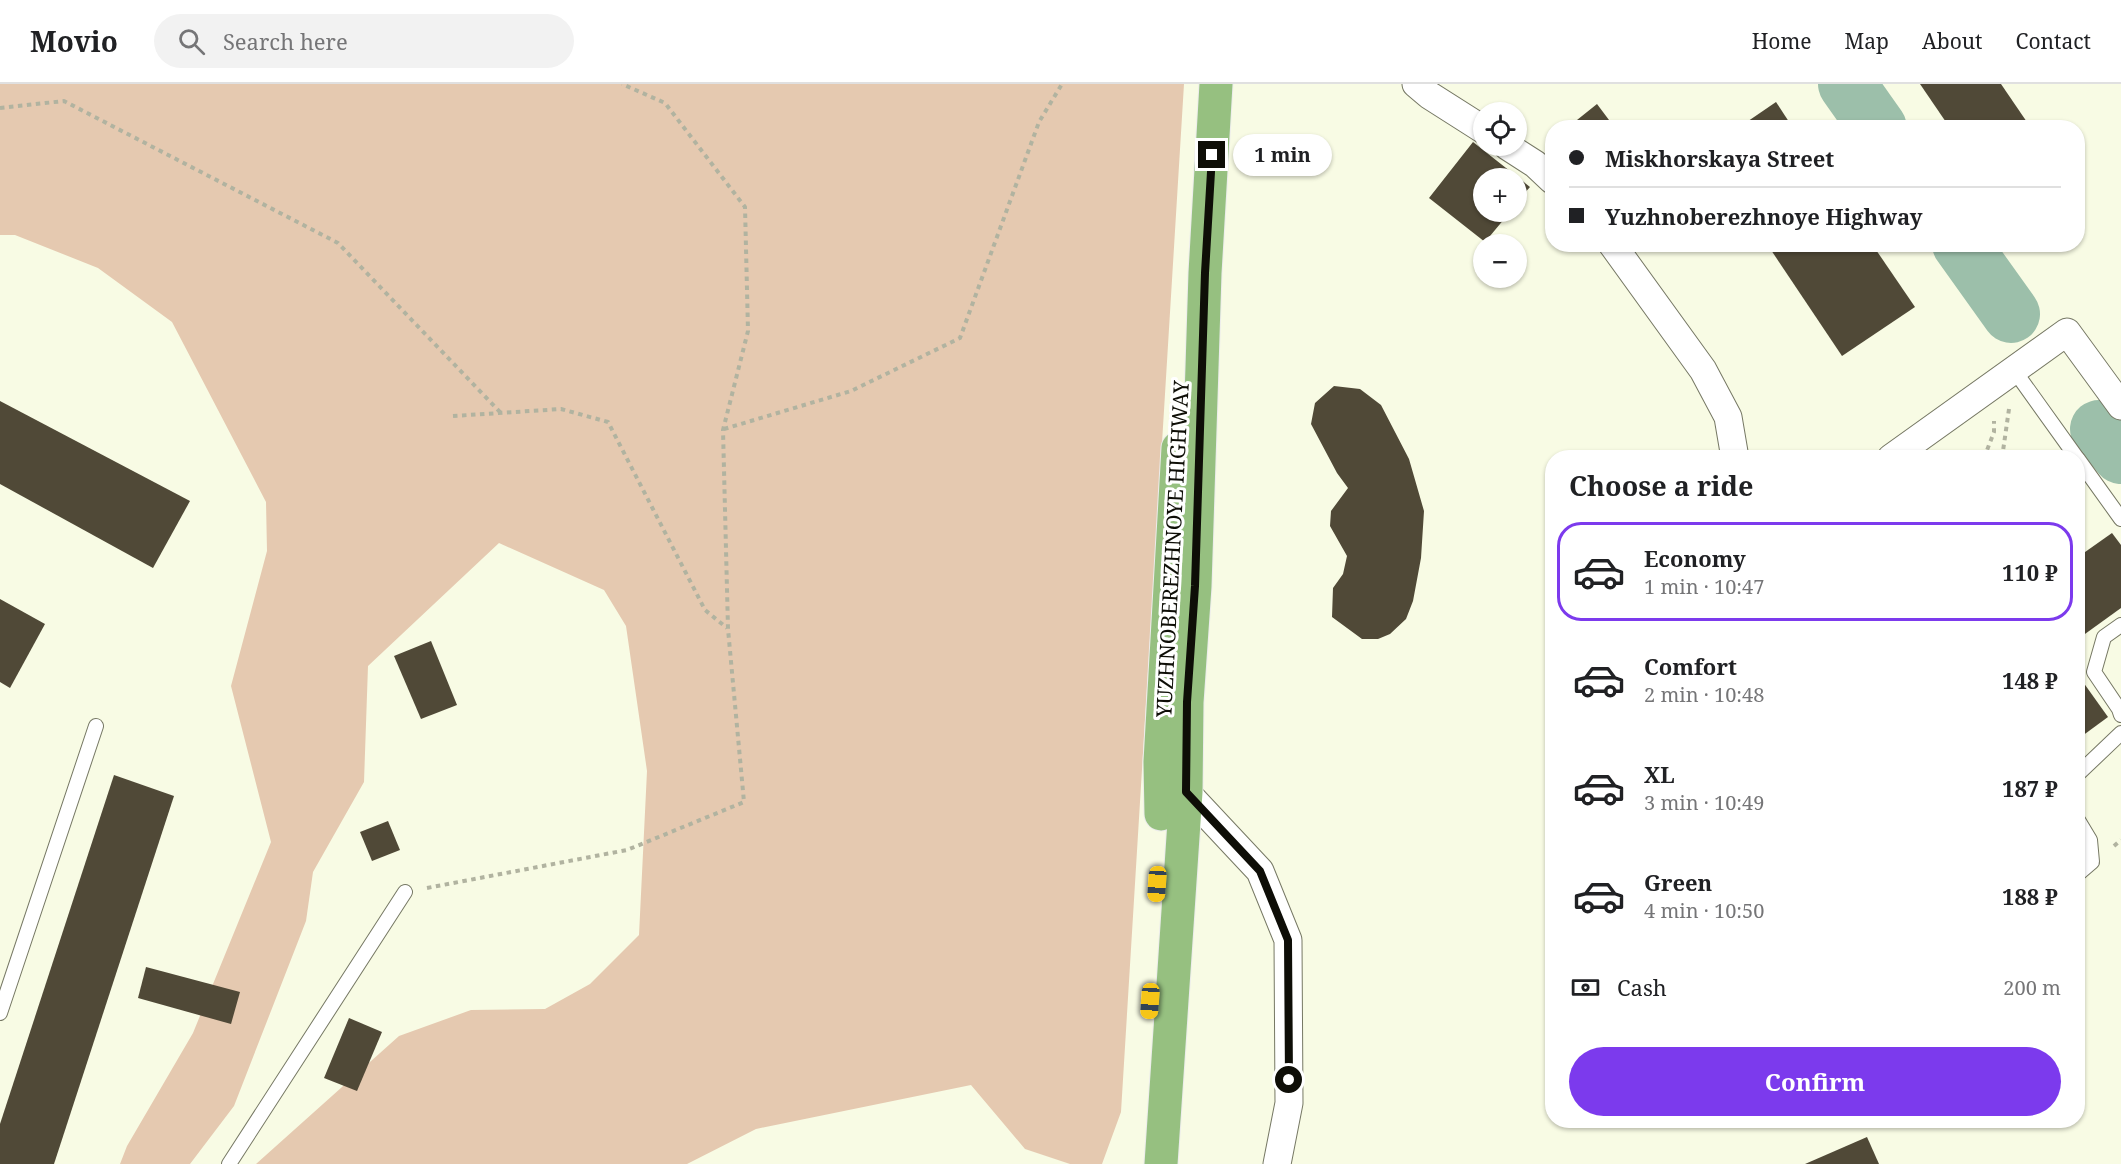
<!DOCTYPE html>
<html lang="en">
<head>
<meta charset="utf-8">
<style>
	:root { --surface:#fff; --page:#f2f2f2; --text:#202124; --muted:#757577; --line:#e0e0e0; --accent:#7c3aed }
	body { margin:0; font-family:"Noto Serif",serif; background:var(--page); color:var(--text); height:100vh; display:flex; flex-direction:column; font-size:22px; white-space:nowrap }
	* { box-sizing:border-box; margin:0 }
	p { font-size:20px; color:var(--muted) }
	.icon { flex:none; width:33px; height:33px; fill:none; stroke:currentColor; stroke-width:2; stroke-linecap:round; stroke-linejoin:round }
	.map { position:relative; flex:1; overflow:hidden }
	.sheet { position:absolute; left:1545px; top:366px; width:540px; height:678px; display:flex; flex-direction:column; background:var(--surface); border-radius:24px; box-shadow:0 2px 4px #0004 }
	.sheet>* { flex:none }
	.guide { position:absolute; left:1545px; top:36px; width:540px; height:132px; border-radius:24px; box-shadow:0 2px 4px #0004; display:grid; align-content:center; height:132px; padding:0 24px; background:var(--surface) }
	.fabs { position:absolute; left:1473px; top:18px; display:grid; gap:12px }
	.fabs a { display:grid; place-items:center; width:54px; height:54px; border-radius:50%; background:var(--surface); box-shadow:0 2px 4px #0004; font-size:30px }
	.end { position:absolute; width:27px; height:27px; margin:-14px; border:8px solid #0e0e07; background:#fff; box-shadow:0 0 0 3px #fff }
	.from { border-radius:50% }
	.bubble { position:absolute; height:42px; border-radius:21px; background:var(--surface); box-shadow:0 2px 4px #0004; font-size:20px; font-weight:700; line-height:42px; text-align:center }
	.car { position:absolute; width:18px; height:36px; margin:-18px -9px; border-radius:8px; box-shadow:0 0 4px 2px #0007; background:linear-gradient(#f5c518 24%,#345 0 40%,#f5c518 0 76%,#345 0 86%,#f5c518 0) }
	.guide b { display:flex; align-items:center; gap:21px; height:57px; font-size:22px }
	.guide b+b { border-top:2px solid var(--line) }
	.guide i { width:15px; height:15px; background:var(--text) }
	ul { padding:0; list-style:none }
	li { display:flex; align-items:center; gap:18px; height:99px; margin:0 12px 9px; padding:0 12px; border:3px solid transparent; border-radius:24px }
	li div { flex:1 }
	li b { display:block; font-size:22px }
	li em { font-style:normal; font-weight:700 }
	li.selected { border-color:var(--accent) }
	li>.icon { width:54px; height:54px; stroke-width:1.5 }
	h2 { padding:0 24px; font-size:27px; line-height:72px }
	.pay { display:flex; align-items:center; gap:15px; height:66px; padding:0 24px; font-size:22px }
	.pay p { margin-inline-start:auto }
	.button { display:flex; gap:12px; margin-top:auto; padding:12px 24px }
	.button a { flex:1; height:69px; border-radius:36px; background:var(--accent); color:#fff; font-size:24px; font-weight:700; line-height:69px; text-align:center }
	header { display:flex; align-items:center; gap:36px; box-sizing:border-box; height:84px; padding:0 30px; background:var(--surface); border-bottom:2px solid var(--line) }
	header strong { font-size:28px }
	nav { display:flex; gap:33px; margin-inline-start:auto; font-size:21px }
	.search { width:420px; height:54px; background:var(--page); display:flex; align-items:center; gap:15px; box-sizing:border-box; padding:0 21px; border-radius:33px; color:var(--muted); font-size:22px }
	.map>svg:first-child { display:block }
	.green { fill:#e5c9b0 }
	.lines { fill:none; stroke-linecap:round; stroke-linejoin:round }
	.river { stroke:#9cbfaa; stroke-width:58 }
	.building { fill:#504937 }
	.service-casing { stroke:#767864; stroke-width:16 }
	.minor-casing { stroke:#767864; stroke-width:29 }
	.trunk-casing { stroke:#ececeb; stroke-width:35 }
	.path { stroke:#b1b3a0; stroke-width:4; stroke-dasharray:4.5 4.5; stroke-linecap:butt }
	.service { stroke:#fff; stroke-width:14 }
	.minor { stroke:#fff; stroke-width:27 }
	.trunk { stroke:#96c080; stroke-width:33 }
	.route { stroke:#0e0e07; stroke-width:8 }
	.labels { text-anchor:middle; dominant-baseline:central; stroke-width:6; stroke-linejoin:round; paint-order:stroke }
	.street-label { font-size:21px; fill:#0e0e07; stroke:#fff }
</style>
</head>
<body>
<header>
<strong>Movio</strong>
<div class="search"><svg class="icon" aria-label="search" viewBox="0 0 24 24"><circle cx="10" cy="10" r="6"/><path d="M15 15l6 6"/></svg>Search here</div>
<nav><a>Home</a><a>Map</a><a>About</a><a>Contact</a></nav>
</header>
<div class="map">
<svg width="2121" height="1080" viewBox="0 0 2121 1080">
	<rect width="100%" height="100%" fill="#f8fbe4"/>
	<path class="green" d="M0,0h1184l-63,1028 -19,52h-32l-45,-15 -54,-64 -215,44 -69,35h-431l143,-128 72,-26 74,-1 45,-25 49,-49 8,-164 -21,-145 -22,-36 -105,-47 -131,123 -4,116 -51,90 -7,49 -72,185 -44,58h-70l7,-18 66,-113 78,-191 -40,-156 36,-135 -1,-49 -94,-180 -74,-54 -83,-33h-15z"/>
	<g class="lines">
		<g class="river">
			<path d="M1847,0l31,44"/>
			<path d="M1961,160l50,70"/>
			<path d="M2099,345l22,26"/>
		</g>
	</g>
	<g class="building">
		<path d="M1920,0h81l30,44h-81z"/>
		<path d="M1776,18l17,26h-55z"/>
		<path d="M1597,20l18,24h-48z"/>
		<path d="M1473,58l57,45 -14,16v-25h-32v34h26l-25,30 -56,-44z"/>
		<path d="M1767,160h105l43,63 -73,49z"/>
		<path d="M1334,302l26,3 21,16 28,54 15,52 -3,47 -8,43 -7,18 -16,15 -12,5h-16l-30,-22 1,-29 10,-14 4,-18 -17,-30 1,-15 17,-23 -11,-15 -26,-49 4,-21z"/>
		<path d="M0,317l190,100 -37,67 -153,-84z"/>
		<path d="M2112,449l9,12v63l-43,31v-82z"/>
		<path d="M0,515l45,25 -35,64 -10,-6z"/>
		<path d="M431,557l26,64 -36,14 -27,-63z"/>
		<path d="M2078,591l30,42 -30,22z"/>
		<path d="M114,691l60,21 -120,368h-54v-40z"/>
		<path d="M388,737l12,29 -28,11 -12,-29z"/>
		<path d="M146,883l94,25 -9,32 -93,-26z"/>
		<path d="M349,934l33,14 -25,59 -33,-13z"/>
		<path d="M1867,1053l12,27h-74z"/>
	</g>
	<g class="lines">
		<defs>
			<g id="service">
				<path d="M2014,286l63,88"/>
				<path d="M2078,375l43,60"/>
				<path d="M2121,541l-17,12 -10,35 25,37 2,6"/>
				<path d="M2078,690l43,-41"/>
				<path d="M2078,736l12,20 2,22 -14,12"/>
				<path d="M0,929l96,-287"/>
				<path d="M229,1080l176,-272"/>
			</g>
			<g id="minor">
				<path d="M1416,0l13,11 55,35"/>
				<path d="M1507,62l28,18 17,16"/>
				<path d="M1612,160l91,126 25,47 7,41"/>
				<path d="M1891,374l176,-126 54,74"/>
				<path d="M1186,708l74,79 28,69 1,163 -12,61"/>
			</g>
			<g id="trunk">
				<path d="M1161,730l-1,-52 18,-314"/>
				<path d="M1161,1080l25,-372 1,-90 8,-116 10,-313 11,-189"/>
			</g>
		</defs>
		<use href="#service" class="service-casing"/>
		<use href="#minor" class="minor-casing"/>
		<use href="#trunk" class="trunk-casing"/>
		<g class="path">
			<path d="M0,24l64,-7 274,142 163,170"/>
			<path d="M453,332l108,-7 47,13 97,188 22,18"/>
			<path d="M724,345l127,-38 109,-53 79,-216 23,-38"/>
			<path d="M1984,374l10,-26v-11"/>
			<path d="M2002,374l7,-49"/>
			<path d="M2114,762l7,-6"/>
			<path d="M427,804l200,-38 117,-48 -16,-173 -5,-199 25,-99 -3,-124 -80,-104 -43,-19"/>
		</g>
		<use href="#service" class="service"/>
		<use href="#minor" class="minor"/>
		<use href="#trunk" class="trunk"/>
	</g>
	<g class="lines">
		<path class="route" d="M1212,71l-7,118 -10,313 -8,116 -1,90 74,79 28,69 1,140"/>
	</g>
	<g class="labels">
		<g class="street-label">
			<text transform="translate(1172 465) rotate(-87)">YUZHNOBEREZHNOYE HIGHWAY</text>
		</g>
	</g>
</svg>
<div class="fabs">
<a><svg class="icon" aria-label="locate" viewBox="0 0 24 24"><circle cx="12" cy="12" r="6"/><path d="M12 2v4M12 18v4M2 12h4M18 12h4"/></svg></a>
<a>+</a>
<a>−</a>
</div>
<i class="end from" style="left:1289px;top:996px"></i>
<i class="end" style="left:1212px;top:71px"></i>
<div class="bubble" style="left:1233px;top:50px;width:99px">1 min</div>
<i class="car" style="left:1157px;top:800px;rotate:184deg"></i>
<i class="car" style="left:1150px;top:917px;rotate:184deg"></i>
<div class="guide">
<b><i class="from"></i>Miskhorskaya Street</b>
<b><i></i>Yuzhnoberezhnoye Highway</b>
</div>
<section class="sheet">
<h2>Choose a ride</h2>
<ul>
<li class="selected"><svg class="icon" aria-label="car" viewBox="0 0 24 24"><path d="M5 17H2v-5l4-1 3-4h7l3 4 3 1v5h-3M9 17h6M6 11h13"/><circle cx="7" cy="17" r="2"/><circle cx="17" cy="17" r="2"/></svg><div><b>Economy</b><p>1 min · 10:47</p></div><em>110 ₽</em></li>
<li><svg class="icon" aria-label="car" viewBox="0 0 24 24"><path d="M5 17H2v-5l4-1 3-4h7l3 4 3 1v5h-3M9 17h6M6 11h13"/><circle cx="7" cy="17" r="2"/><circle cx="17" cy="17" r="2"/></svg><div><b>Comfort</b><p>2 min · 10:48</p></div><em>148 ₽</em></li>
<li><svg class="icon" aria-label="car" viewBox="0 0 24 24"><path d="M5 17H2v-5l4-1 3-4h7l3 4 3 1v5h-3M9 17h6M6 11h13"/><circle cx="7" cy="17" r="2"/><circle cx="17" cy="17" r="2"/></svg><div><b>XL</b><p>3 min · 10:49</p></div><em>187 ₽</em></li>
<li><svg class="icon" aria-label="car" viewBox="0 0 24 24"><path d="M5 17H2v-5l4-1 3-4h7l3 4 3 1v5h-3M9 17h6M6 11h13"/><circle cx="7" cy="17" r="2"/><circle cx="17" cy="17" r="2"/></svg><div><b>Green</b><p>4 min · 10:50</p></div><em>188 ₽</em></li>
</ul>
<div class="pay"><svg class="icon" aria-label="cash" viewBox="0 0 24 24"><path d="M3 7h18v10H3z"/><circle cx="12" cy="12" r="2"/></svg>Cash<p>200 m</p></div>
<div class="button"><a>Confirm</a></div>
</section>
</div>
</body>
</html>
